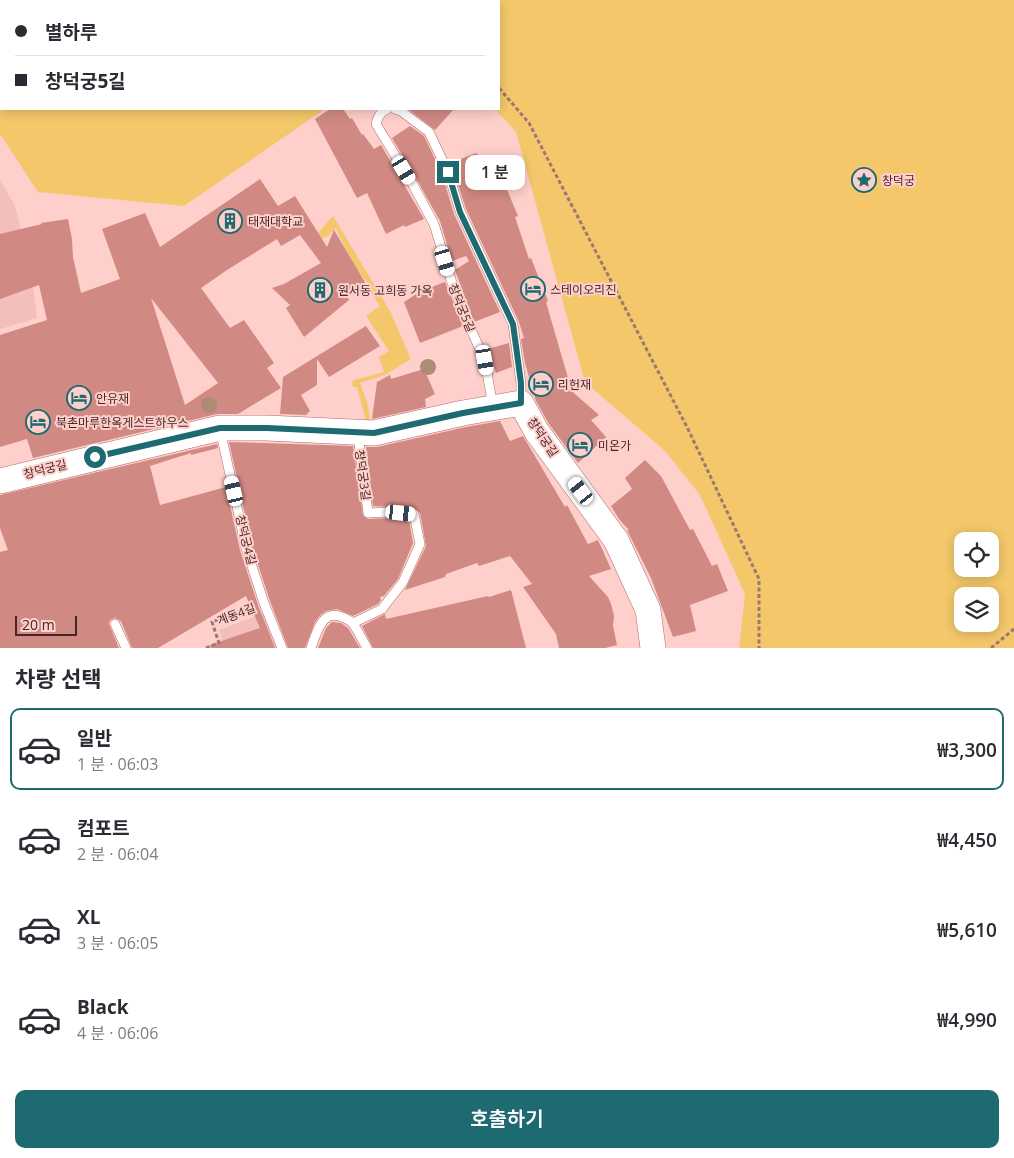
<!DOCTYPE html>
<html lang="ko">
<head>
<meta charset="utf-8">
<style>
	:root { --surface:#fff; --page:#f7f7f7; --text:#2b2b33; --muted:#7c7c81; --line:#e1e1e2; --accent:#1e6a71 }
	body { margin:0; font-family:"Open Sans","Noto Sans KR",sans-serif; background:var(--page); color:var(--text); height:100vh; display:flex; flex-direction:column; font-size:19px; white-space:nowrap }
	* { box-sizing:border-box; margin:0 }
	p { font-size:16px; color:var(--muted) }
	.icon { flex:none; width:28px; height:28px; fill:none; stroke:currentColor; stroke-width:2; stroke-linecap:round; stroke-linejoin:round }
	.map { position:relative; height:648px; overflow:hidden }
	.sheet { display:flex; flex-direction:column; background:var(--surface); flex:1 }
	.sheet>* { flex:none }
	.guide { position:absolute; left:0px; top:0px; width:500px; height:110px; box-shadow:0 2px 12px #0003; display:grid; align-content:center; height:110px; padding:0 15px; background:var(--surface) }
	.buttons { position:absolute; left:954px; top:532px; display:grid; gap:10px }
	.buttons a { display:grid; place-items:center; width:45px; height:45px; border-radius:10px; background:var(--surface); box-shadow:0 2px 12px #0003; font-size:25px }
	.scale { position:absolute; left:15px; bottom:12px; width:62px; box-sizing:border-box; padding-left:5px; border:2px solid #452826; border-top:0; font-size:14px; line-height:18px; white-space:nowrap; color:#452826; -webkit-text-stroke:4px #fecfcb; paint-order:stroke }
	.end { position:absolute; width:22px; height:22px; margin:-11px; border:6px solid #1e6a71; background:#fff; box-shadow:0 0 0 2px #fff }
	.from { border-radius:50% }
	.bubble { position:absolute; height:35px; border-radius:10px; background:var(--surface); box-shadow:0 2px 12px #0003; font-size:16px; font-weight:600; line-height:35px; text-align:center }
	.car { position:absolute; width:15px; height:30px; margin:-15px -8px; border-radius:6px; box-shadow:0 0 4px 1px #0007; background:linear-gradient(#fff 24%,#345 0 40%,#fff 0 76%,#345 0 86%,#fff 0) }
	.guide b { display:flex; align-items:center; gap:18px; height:48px; font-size:19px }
	.guide b+b { border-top:1px solid var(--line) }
	.guide i { width:12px; height:12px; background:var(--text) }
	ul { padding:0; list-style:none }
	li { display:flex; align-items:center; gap:15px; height:82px; margin:0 10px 8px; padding:0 5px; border:2px solid transparent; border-radius:10px }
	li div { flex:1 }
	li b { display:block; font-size:19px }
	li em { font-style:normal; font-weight:600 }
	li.active { border-color:var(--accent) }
	li>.icon { width:45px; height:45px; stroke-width:1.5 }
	h2 { padding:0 15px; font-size:22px; line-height:60px }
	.primary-button { display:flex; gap:10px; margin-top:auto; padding:10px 15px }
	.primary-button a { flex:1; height:58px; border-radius:10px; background:var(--accent); color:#fff; font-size:20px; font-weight:600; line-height:58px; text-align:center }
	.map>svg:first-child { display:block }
	.built { fill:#f2bfbb }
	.green { fill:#f4c86a; fill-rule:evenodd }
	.building { fill:#d18983; fill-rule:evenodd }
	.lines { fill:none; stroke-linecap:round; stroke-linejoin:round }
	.lane-casing { stroke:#b16c67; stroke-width:10 }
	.secondary-casing { stroke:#b16c67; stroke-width:26 }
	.path { stroke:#9c7774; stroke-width:3; stroke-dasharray:4 2.5; stroke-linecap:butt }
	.lane { stroke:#fff; stroke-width:9 }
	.secondary { stroke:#fff; stroke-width:25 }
	.tree { fill:#ac8c72 }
	.route { stroke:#1e6a71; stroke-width:6 }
	.labels { text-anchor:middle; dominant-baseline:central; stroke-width:4; stroke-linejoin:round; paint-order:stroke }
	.poi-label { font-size:12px; fill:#452826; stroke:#fecfcb; text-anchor:start }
	.street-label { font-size:12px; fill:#452826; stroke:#fecfcb }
</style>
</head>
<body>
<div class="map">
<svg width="1014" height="648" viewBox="0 0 1014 648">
	<rect width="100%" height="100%" fill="#fecfcb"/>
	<g class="built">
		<path d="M0,180l15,26 17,70 5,42 -37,11z"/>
		<path d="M264,613l14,35h-54l-5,-18z"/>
	</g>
	<g class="green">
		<path d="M220,0h794v648h-275l6,-54 -45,-99 -35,-44 -80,-69 -69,-250 -21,-23h4v-108h-282zM990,541v28h-28v-28zM990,596v28h-28v-28z"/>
		<path d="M1,24v85h324l-141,97 -146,-14 -38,-58z"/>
		<path d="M333,216l57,95 21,48 -26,16 -25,8 8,22 3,23 -5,-7 -9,-34h-4l-1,-4 2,-3 30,-8 -5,-15 10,-6 -23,-35 14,-10 -11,-16 4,-2c-15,-13 -30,-42 -37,-60l-8,8 -21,9z"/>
	</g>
	<g class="building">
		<path d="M330,109h13l7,10 2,-1 10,17 1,-1 11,15 7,-4 43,74 -19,8 -1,-2 -18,9 -19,-41 -10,5 -42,-79z"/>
		<path d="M408,109h46l-19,21z"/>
		<path d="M410,126l14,10 18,38 12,40 46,98 -26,10 -19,-52 14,-9 -3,-5 -14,5 -12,-40 -23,-41 -25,-42z"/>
		<path d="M476,153l27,27 15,36 -3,1 14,42 2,-1 17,43 -2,1 22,76 -8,3 39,34 -8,5 15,17 -28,26 -29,-39 -13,-23 -11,-38 -4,-24 3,-1 -5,-16 -53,-113 -15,-46z"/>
		<path d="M260,179l18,27 17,-10 32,51 7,-17 35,59 -22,7 2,4 -45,37 -18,-29 4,-3 -18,-17 12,-4 37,-21 -21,-28 -19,11 -4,-7 -50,31 -26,18 29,40 14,-8 30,43 -7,5 14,20 -43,26h-21l-184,44 -6,-19 -27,8v-112l47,-15 -8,-35 -39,14v-65l42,-10 -1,-1 27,-4 4,20 1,18 8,36 39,-14 -18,-50 43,-16 15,34zM151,298l67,85 -33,22z"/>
		<path d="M445,282l18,44 -43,17 -16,-41 17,-11z"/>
		<path d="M366,326l14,20 -51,31 -12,-18v26l-16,10 9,16 -4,4 -26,-1 3,-37z"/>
		<path d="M509,343l3,24 -16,6 -8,-24z"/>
		<path d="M424,369l11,25 -10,5 1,8 -54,12 5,-37 13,-7 1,4z"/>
		<path d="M500,421l10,20 13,-5 42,71 2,-2 21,39 10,-4 13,29 -22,7 19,21 3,7 3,12 -1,10 4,19 -12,3h-46l-3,-14 -33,-47 9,-3 -22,-28 -31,10 -2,-3 -31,11 -1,3 -40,13 21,-44 -6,-33 -6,-5 -41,-2 -7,-59h11l89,-20z"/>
		<path d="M229,442l124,4 10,70 5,3 20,-1 21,2 4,23 -15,36 -14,17 -4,1 1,3 -3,4 -25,12 -16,-7 -11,2 -6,4 -5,7 -10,26h-17l-18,-47 -18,-55z"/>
		<path d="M217,444l1,4 -27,7v-2l-41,13 10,39 66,-18 14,63 18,55 17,43h-64l-1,-3 50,-17 -14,-32 -88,52h-26l-11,-27 -6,-3 -5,2 -1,4 10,24h-119v-96l8,-2 -8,-22v-33z"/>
		<path d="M645,460l16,16 29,54 3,-1 19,37 5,-2 11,27 -38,14 6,26 -23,6 -22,-59 -24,-48h2l-10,-11 -8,-13 21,-17 -7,-11z"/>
		<path d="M511,590l15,58h-153l-11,-22 23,-12 1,5 102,-23 1,1z"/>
		<path d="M332,622l9,1 7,5 12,20h-42l8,-20z"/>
	</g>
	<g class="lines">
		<defs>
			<g id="lane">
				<path d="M387,109c-7,3 -9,8 -11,15l36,59 22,41 17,56 14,36 20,45 8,46"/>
				<path d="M395,109l6,2 28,21 19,40 12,39 53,113 8,59v19"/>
				<path d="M220,429l26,119 18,55 18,45"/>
				<path d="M358,435l10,78 20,-1 26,2 6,30 -17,38 -21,27 -29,14 14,25"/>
				<path d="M115,624l11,24"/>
				<path d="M311,648c8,-23 14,-45 42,-25"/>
			</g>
			<path id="secondary" d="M0,481l220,-53h47l107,5 89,-20 58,-10 16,29 79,108 32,70 5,38"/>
		</defs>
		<use href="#lane" class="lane-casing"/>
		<use href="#secondary" class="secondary-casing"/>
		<g class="path">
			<path d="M423,0l1,1"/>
			<path d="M499,88l30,35 159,306 71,150v69"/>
			<path d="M206,648l13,-5 -7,-21 38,-14"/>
			<path d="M991,648l23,-19"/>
		</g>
		<use href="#lane" class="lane"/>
		<use href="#secondary" class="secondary"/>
	</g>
	<g class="tree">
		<circle cx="428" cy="367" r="8"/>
		<circle cx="209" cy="405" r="8"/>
	</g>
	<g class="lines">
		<path class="route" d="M95,457l125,-29h47l107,5 89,-20 58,-10v-20l-8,-59 -53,-112 -12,-40"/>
	</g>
	<defs>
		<symbol id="sight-ring" viewBox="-11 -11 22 22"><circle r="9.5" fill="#fecfcb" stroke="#1e6a71" stroke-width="1.5"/><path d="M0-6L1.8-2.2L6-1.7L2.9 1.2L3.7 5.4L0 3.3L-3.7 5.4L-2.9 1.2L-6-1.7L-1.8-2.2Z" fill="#1e6a71"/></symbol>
		<symbol id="building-ring" viewBox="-11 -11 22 22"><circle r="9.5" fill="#fecfcb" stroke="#1e6a71" stroke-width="1.5"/><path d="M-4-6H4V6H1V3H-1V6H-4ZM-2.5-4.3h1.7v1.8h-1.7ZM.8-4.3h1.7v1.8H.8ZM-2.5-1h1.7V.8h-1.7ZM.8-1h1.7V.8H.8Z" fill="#1e6a71"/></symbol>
		<symbol id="hotel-ring" viewBox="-11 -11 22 22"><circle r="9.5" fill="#fecfcb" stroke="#1e6a71" stroke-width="1.5"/><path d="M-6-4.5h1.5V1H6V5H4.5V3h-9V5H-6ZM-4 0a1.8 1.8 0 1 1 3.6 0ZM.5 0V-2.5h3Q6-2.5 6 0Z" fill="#1e6a71"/></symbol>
	</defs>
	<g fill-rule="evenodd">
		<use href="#sight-ring" x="850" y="166" width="28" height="28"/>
		<use href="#building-ring" x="216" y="207" width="28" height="28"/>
		<use href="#hotel-ring" x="519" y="275" width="28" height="28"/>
		<use href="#building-ring" x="306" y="276" width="28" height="28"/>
		<use href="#hotel-ring" x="527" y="370" width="28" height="28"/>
		<use href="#hotel-ring" x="65" y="384" width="28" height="28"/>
		<use href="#hotel-ring" x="24" y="408" width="28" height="28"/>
		<use href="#hotel-ring" x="566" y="431" width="28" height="28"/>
	</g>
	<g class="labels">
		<g class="poi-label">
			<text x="882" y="180">창덕궁</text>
			<text x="248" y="221">태재대학교</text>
			<text x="550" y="289">스테이오리진</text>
			<text x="338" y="290">원서동 고희동 가옥</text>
			<text x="558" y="384">리헌재</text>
			<text x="96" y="398">안유재</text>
			<text x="56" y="422">북촌마루한옥게스트하우스</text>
			<text x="598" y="445">미온가</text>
		</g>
		<g class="street-label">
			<text transform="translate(462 308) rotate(68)">창덕궁5길</text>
			<text transform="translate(543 437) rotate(56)">창덕궁길</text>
			<text transform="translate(45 469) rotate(-14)">창덕궁길</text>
			<text transform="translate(363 475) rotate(82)">창덕궁3길</text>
			<text transform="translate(246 540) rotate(76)">창덕궁4길</text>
			<text transform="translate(236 614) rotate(-21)">계동4길</text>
		</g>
	</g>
</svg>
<div class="buttons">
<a><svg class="icon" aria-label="locate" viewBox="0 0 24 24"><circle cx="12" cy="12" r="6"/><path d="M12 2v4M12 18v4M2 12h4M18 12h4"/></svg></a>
<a><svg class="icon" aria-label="layers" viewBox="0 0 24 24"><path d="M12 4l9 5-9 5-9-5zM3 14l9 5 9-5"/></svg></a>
</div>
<div class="scale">20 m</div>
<i class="end from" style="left:95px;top:457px"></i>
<i class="end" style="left:448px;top:172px"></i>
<div class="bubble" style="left:465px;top:155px;width:60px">1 분</div>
<i class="car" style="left:404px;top:170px;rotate:149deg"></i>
<i class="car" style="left:445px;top:261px;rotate:163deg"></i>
<i class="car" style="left:485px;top:360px;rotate:170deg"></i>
<i class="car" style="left:234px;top:491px;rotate:347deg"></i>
<i class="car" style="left:581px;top:491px;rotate:323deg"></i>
<i class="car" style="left:401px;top:513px;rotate:96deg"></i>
<div class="guide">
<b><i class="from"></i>별하루</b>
<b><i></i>창덕궁5길</b>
</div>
</div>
<section class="sheet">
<h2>차량 선택</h2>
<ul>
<li class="active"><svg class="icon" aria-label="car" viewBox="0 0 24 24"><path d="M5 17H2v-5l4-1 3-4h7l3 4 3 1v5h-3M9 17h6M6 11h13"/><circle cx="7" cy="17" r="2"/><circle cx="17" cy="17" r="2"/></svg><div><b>일반</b><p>1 분 · 06:03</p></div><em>₩3,300</em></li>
<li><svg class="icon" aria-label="car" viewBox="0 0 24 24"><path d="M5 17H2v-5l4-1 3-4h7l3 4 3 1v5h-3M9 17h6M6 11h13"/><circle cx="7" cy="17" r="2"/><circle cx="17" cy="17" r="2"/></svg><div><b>컴포트</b><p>2 분 · 06:04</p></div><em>₩4,450</em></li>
<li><svg class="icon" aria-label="car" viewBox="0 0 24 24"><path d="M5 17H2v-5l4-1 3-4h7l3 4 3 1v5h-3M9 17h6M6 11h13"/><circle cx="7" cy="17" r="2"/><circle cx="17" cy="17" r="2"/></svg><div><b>XL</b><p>3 분 · 06:05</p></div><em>₩5,610</em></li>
<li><svg class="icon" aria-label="car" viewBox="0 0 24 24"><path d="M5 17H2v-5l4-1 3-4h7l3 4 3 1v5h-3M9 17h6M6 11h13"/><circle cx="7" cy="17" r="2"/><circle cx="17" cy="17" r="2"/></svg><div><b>Black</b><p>4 분 · 06:06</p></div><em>₩4,990</em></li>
</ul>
<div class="primary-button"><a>호출하기</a></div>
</section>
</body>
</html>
